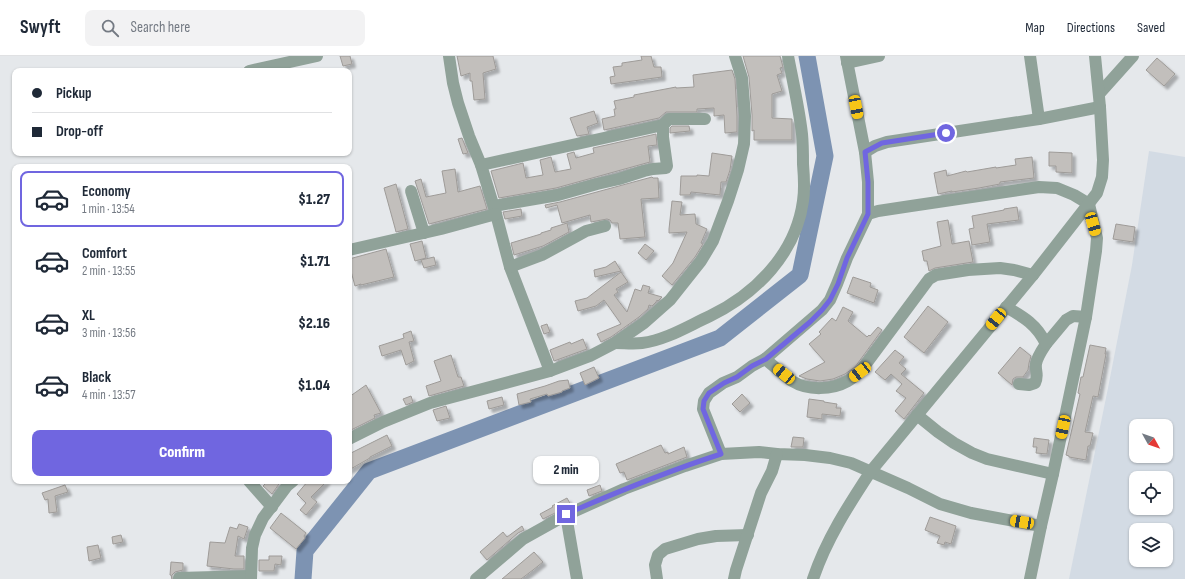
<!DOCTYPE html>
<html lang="en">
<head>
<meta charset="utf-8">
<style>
	:root { --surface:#fff; --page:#f2f2f3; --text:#1f2937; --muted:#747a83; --line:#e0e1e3; --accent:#7066e0 }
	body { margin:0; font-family:"Sofia Sans Condensed",sans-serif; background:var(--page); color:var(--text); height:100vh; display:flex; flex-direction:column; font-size:15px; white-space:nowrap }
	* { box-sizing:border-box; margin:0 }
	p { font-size:13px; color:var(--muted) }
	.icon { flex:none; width:22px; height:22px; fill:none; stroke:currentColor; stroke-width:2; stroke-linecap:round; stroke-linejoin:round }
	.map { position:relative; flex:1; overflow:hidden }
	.side { position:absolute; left:12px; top:108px; width:340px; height:320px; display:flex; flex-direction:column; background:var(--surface); border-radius:8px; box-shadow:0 1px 3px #0004 }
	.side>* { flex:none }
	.top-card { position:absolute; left:12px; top:12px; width:340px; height:88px; border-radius:8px; box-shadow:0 1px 3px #0004; display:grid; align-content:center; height:88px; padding:0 20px; background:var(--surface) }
	.needle { width:26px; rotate:130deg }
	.tools { position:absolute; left:1129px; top:363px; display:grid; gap:8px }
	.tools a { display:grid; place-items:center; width:44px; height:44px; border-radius:8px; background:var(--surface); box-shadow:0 1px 3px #0004; font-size:20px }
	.end { position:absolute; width:18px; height:18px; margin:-9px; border:5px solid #7066e0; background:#fff; box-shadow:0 0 0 2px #fff }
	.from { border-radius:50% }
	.bubble { position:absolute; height:28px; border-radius:8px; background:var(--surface); box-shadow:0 1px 3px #0004; font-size:13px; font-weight:800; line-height:28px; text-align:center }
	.car { position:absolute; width:12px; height:24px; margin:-12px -6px; border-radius:5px; box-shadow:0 0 3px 1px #0007; background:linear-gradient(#f5c518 24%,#345 0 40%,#f5c518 0 76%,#345 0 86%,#f5c518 0) }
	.top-card b { display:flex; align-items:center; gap:14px; height:38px; font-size:15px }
	.top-card b+b { border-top:1px solid var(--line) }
	.top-card i { width:10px; height:10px; background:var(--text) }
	ul { padding:7px 0 0; list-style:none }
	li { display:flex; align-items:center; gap:12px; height:56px; margin:0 8px 6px; padding:0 12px; border:2px solid transparent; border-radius:8px }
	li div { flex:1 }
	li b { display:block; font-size:15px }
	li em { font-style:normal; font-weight:800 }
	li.active { border-color:var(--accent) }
	li>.icon { width:36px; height:36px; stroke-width:1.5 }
	.button { display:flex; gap:8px; margin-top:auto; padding:8px 20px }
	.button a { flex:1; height:46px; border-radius:8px; background:var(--accent); color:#fff; font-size:16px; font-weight:800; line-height:46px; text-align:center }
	header { display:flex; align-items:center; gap:24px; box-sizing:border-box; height:56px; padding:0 20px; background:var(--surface); border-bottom:1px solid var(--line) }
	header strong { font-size:19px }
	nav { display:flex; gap:22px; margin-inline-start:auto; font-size:14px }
	.search { width:280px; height:36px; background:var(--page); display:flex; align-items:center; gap:10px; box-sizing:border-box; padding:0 14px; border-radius:8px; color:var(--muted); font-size:15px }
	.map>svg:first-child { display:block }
	.built { fill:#d3dbe4; fill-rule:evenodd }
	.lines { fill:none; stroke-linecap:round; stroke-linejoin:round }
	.river { stroke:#7d93b2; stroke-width:17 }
	.building { fill:#c2bfbc; stroke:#9e9b98; filter:url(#shadow) }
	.minor { stroke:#90a299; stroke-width:12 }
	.route { stroke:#7066e0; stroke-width:5 }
</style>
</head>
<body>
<header>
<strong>Swyft</strong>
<div class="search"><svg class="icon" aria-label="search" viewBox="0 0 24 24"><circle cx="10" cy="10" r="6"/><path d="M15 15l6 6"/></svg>Search here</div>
<nav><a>Map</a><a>Directions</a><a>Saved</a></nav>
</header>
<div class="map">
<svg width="1185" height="523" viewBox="0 0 1185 523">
	<defs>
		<filter id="shadow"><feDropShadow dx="3.5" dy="3.5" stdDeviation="1" flood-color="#0004"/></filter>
	</defs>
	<rect width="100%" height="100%" fill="#e5e8eb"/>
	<path class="built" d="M1149,95l36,6v422h-116l39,-191 24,-123zM1136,370h30v30h-30zM1136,422h30v30h-30zM1136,474h30v30h-30z"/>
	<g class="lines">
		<path class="river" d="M303,523l2,-28 64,-80 351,-133 80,-63 25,-119 -18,-100"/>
	</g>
	<g class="building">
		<path d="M340,0h10l2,8 -9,2z"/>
		<path d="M457,0h36l3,13 -13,4 2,26 -11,1 -2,-19h-2v-8l-9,3z"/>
		<path d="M641,0h10l3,11h7l1,10 -51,7 -1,-7 5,-1 -2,-9 9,-1v-3l20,-3z"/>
		<path d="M743,0h37l3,11 -3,1 2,5 -5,2 5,16 -10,3v24l20,1v21h-38v-10l-2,1v-16l-3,-38z"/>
		<path d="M1157,2l18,16 -11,12 -18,-16z"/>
		<path d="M732,14l3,9 2,37v16l-12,1 -1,-18 -10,1v-8l-17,1v3h-31l-7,6 -55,12 -2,-11 13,-3 -1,-7h2l-2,-8 20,-4v-2l42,-8v1l18,-1 -1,-12z"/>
		<path d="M594,55l4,12 -11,4 2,7 -12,2 -7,-18z"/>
		<path d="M672,70h17l1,5 -20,2v-5z"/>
		<path d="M656,78l1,11 -9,1 2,16 -94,26 -57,10 -8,-27 32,-8 3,15 17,-3 -3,-15 11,-3 4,15 16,-3 -4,-15 7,-2 2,6 18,-5 -1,-5z"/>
		<path d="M462,82l6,15 -5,1 -5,-15z"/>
		<path d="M1049,96l23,1v20l-16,-1v-6h-7z"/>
		<path d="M712,97l20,3 -2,14 -4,12h-5l-1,13 -29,-3 -1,3h-10l1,-19h16v-1l12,1z"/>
		<path d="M1032,101l2,21 -34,4v2l-21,4 -27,4v-1l-14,3 -4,-21 12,-3 1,6 19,-5 1,1 29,-5v1l20,-3 -1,-6z"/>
		<path d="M455,113l3,23 22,-6 7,23 -58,15 -14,-43 6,-2 5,18 20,-4 -4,-22z"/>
		<path d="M652,121l1,1h5l1,20 -18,1 4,38 -25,2 -2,-16h-6l-2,-3 -3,-1 -16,3 -1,-7 -28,8 -5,-18 -11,3 -1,-3 15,-3z"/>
		<path d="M396,128l12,45 -12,3 -1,-4 -11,-40z"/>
		<path d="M672,145l10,1 -2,13 15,-1 1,10 11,5 -6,14 2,1 -8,13 -23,28 -10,-9 11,-13 14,-31 -18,1v-4z"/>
		<path d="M1017,151l2,13 -32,4 3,18 -18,3 -3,-16 5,-1 -2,-12 32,-6v-1z"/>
		<path d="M521,153l1,7 -17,3 -2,-7z"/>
		<path d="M948,164l4,24 17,-3 4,21 -38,6 -6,3 -2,-10h-3l-2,-10 19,-5 -4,-24z"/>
		<path d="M567,167l2,9 -26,14 -29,9 -3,-12 30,-9v-1l10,-3v-2z"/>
		<path d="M1116,168l19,3 -2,15 -20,-3z"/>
		<path d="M422,185l4,17 -11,3 -5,-17z"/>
		<path d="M645,188l9,7 -8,9 -8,-7z"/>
		<path d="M386,193l8,28 -33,8v-1l-6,2 -6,-22v-5z"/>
		<path d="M434,201l2,8 -12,3 -3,-8z"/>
		<path d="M615,205l6,10 -26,6 -1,-7 12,-3z"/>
		<path d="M621,216l7,10 -12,7 2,3 -4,3 13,17 8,-23 6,2 2,-6 7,2 -2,6 14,4 -4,4 -1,-1 -1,2 -4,4 -3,-1 -1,4 -9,8 -28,20 -10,5 -4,-8 24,-10 -17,-24 -8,6 -18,5 -3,-10 12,-3z"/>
		<path d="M853,221l18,6 -1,4 8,3 -4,13 -27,-10z"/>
		<path d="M928,250l20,16 -24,31 -20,-16z"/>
		<path d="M843,251l10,5 -5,9 19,16 2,-2 1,1 8,-9 4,3 -27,37 -10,7 -12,5 -13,2 -13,-2 -8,-3 26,-14 -16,-18 12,-10 -2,-2 13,-14 4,3z"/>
		<path d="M547,268l3,8 -6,2 -3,-8z"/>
		<path d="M411,275l3,10 -5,1 5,19 -8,4 -5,-15 -19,6 -3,-10 25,-8 -1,-4z"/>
		<path d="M583,283l4,10 -33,12 -4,-11 20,-8 1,2z"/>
		<path d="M1090,289l16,3 -1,6h1l-8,43 -5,-1 -8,36 8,1 -3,13h-2l-2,14 -17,-3v-1l-3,-1 14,-61 -2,-1 3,-16h2z"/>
		<path d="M1020,291l11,9 -2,7 -1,7 -5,7h-7l-3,2 -1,6 -14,-12z"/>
		<path d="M895,294l9,7 -5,6 7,6 -5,5 23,19 -20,26 -9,-8 11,-13 -10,-7 6,-7 -11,-10 -6,6 -10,-8z"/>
		<path d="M451,299l7,22h3l3,9 -35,10 -3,-10 15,-5 -7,-20z"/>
		<path d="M594,311l5,11 -14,7 -5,-12z"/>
		<path d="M568,324l2,8 -8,3v1l-14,4 -1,-2 -17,5 1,3 -12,3 -2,-11 28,-8 14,-5z"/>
		<path d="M366,329l15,28 -7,2 1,3 -26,13v-34z"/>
		<path d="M742,338l8,9 -10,9 -8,-8z"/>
		<path d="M411,340l2,6 -7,3 -3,-6z"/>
		<path d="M502,341l2,8 -15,4 -2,-8z"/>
		<path d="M809,343l15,2v1l13,2 -1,4h5l-1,8 -18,-2v5l-15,-2z"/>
		<path d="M446,350l4,12 -13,3 -4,-11z"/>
		<path d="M387,379l5,11 -22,11v1l-21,12v-16z"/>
		<path d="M793,381l11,1 -1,9h-12z"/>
		<path d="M1034,382l15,2 -2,14 -11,-1 1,-6h-4z"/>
		<path d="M661,389l4,8 3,-1v2l16,-7 3,10 -60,23 -3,-8 -4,1 -4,-9z"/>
		<path d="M268,425h13l-9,13 -9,-8z"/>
		<path d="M308,425h19l-16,16 6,5 -11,13 -6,-5 6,-7 -9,-9z"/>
		<path d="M65,429l3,7 -13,4 2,16 -8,1 -1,-14 -3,1 -3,-7z"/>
		<path d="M600,429l2,6 -13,5 -2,-6z"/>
		<path d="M567,442l4,7 -28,14 -3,-5 13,-7 -1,-1z"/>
		<path d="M281,457l25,20 -2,3 1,2 -9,11 -26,-21z"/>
		<path d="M930,461l26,9 -5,18 -6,-2 -1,3 -7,-2 3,-7 -15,-6z"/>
		<path d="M239,468l9,3 -4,12 -6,-3 -3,20h9v13h-10l-27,-3 3,-24 15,1 5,-16 7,2z"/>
		<path d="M522,470l2,4 -6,3 -31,27 -7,-8 23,-20 4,5z"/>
		<path d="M121,479l2,7 -10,2 -1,-7z"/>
		<path d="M98,489l3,13 -12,3 -2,-14z"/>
		<path d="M534,496l9,10 -10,8 -12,9h-19z"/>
		<path d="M269,500h13l-1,9 -6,-1 -1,7h-15v-11h10z"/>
		<path d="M171,506l12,1v7l-8,2 -3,3v4l-1,-4h-1z"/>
	</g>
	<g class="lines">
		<g class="minor">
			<path d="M449,0l4,27 5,20 11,33 12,29 15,49 14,53 40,104"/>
			<path d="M846,0l19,96 3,30v32"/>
			<path d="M1030,0l9,63"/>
			<path d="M847,7l32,-7"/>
			<path d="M249,15l68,-15"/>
			<path d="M1099,38l34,-38"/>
			<path d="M865,96l10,-6 12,-4 152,-23 61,-12"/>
			<path d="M481,109l182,-40 6,-6h36"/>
			<path d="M411,135l13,42"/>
			<path d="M494,150l64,-11 39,-11 22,-5 25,-8 9,-2 13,-1 1,-2 -4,-29v-12"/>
			<path d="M349,194l92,-21 55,-15"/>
			<path d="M510,211l32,-12 44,-24 19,-5"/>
			<path d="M1006,251c18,10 31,18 40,37 -4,6 -9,13 -10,20 -1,8 3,11 -1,19l-6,2 -10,-1"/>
			<path d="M615,287c9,0 19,1 27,0 24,-3 46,-17 68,-27 46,-22 86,-63 93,-115 2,-12 1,-25 0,-37 0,-10 0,-20 -1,-30 -3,-26 -9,-52 -14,-78"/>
			<path d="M1046,288l20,-24 7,-4 13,1"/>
			<path d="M765,303c9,7 18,16 27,22 16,10 40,9 56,0 4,-2 8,-6 12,-9l69,-93 7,-4 32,-5 32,-2 14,2 19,5"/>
			<path d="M917,359l21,17 16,11 18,10 15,6 66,15"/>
			<path d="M349,383l34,-17 47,-19 120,-32 40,-15 25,-13 29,-20 26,-23 31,-39 12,-20 15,-40 10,-31 6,-26 1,-28 -3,-38 -7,-22"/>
			<path d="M721,398l-18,-45 1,-8 5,-8 14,-10 14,-6 15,-11 13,-7 57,-49 8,-10 7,-16 10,-26 21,-44 10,-3 33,-5 128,-19 18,1 17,7 15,9 8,34 -1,13 -10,66 -33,157 -12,52 -11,53"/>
			<path d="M249,425l23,26"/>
			<path d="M566,459l11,64"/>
			<path d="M179,522l72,-2"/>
			<path d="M251,523l1,-31 3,-13 8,-17 24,-32 6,-5"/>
			<path d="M476,523l47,-40 43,-24 58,-26 61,-23 36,-12 38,-2 18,2 28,1 25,3 21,5 57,25 32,16 31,9 70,13"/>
			<path d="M657,523l-2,-14 3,-10 7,-6 33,-10 18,-3 32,-1"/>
			<path d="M734,523l2,-9 25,-77 11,-22 5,-17"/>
			<path d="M813,523c13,-39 35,-73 58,-108l162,-196 64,-82 5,-16 1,-17 -3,-53 -5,-51"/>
		</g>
	</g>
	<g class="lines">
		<path class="route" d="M566,458c51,-22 102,-43 155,-60l-18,-45 1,-8 5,-8 15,-10 13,-6 15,-11 14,-7 44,-37 12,-12 8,-10 8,-16 9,-26 21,-44v-32l-3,-30 17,-9 64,-10"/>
	</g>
</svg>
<div class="tools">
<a><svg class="needle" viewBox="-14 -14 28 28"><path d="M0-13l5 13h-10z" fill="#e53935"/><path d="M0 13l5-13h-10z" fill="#747a83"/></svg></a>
<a><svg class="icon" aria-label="locate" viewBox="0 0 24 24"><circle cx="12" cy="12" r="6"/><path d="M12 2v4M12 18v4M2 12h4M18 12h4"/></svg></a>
<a><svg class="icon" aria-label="layers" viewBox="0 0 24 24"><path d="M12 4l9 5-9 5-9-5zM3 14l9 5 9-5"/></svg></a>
</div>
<i class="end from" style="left:946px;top:77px"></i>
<i class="end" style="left:566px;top:458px"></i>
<div class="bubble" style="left:533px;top:400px;width:66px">2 min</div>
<i class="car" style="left:856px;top:51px;rotate:169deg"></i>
<i class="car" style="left:1093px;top:168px;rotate:164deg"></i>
<i class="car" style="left:996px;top:263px;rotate:219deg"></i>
<i class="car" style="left:860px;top:316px;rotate:232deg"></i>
<i class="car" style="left:784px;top:318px;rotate:309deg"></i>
<i class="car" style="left:1063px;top:371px;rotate:192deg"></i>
<i class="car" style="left:1022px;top:466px;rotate:280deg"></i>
<div class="top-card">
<b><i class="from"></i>Pickup</b>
<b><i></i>Drop-off</b>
</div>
<section class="side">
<ul>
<li class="active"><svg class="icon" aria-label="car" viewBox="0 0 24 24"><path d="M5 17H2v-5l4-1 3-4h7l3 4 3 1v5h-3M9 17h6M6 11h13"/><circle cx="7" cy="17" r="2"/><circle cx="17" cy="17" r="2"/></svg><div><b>Economy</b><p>1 min · 13:54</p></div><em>$1.27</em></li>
<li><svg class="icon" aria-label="car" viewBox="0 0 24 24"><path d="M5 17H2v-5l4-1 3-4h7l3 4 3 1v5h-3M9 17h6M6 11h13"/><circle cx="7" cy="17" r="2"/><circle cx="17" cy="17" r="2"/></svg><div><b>Comfort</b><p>2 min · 13:55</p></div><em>$1.71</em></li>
<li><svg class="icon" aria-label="car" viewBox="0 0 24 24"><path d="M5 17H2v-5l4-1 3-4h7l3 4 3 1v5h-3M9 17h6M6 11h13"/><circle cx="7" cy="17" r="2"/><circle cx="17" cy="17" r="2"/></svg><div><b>XL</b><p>3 min · 13:56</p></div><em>$2.16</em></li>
<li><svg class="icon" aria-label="car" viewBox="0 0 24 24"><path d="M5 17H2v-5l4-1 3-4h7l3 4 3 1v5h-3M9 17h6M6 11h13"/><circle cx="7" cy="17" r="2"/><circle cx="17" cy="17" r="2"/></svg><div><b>Black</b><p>4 min · 13:57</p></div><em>$1.04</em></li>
</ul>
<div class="button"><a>Confirm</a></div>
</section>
</div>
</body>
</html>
